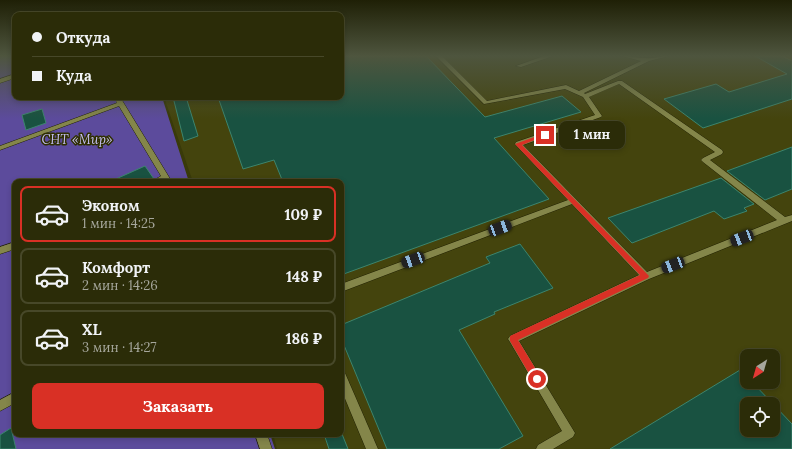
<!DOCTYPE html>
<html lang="ru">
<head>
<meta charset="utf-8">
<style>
	:root { --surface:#2b2c08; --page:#373816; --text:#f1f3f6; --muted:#a6a79c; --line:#474829; --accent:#d93025 }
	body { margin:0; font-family:Lora,serif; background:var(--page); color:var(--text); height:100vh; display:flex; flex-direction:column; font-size:15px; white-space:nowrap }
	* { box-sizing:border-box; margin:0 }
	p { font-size:13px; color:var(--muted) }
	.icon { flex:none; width:22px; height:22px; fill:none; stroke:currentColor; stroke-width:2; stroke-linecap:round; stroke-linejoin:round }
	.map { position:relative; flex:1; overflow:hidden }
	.panel { position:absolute; left:12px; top:179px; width:332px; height:258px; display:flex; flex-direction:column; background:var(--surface); border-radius:8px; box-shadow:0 2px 6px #0003,0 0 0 1px var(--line) }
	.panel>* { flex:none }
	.banner { position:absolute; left:12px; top:12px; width:332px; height:88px; border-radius:8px; box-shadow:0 2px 6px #0003,0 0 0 1px var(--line); display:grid; align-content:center; height:88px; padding:0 20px; background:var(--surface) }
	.needle { width:26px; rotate:217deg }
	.tools { position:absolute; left:740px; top:349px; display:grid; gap:8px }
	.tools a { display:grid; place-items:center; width:40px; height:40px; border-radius:8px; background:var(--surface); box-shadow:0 2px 6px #0003,0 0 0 1px var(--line); font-size:20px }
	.end { position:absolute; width:18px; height:18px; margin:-9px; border:5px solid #d93025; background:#fff; box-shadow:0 0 0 2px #fff }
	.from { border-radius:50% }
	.bubble { position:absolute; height:28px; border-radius:8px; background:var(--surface); box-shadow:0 2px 6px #0003,0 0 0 1px var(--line); font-size:13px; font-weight:700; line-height:28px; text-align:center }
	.car { position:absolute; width:12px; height:24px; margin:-12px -6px; border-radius:5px; box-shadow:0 0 3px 1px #0007; background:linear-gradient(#222 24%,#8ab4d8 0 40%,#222 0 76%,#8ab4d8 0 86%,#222 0) }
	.banner b { display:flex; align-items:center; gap:14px; height:38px; font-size:15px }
	.banner b+b { border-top:1px solid var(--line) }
	.banner i { width:10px; height:10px; background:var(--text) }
	ul { padding:7px 0 0; list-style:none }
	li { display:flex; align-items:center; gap:12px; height:56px; margin:0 8px 6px; padding:0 12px; border:2px solid var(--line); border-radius:8px }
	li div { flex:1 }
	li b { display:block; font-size:15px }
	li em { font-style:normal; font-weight:700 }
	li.active { border-color:var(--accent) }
	li>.icon { width:36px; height:36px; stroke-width:1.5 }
	.cta { display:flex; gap:8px; margin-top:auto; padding:8px 20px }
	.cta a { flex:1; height:46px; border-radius:8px; background:var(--accent); color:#fff; font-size:16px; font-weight:700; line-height:46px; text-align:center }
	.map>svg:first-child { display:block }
	.built { fill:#44440d; fill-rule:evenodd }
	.green { fill:#5c4b9c }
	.building { fill:#195241; stroke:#3c856e }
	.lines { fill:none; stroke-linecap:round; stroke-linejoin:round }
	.lane-casing { stroke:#202002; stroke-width:1 }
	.lane { fill:#84864a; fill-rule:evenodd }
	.route { fill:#d93025 }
	.labels { text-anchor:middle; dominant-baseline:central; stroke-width:3; stroke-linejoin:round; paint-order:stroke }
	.park-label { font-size:13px; font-style:italic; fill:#c4bff0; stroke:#2f2f00 }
</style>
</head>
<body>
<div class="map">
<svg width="792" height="449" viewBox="0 0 792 449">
	<rect width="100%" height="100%" fill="#393a0a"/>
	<path class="built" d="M341,56h451v393h-515l-4,-15h68v-252h-148l-29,-85h177zM747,356h26v26h-26zM747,404h26v26h-26z"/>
	<path class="green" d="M0,56h15v41h147l27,85h-174v252h255l5,15h-275z"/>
	<g class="building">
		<path d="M341,56h85l59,61 77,-21 19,16 -87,26 55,61 -208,76v-93h-58l-9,-22 -31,9 -25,-72h123z"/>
		<path d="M755,56h27l10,5v38l-89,29 -39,-29 52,-15 13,8 58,-18z"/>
		<path d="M173,97h13l12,39 -14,5z"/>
		<path d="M42,109l4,14 -20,7 -4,-15z"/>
		<path d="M792,147v42l-27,11 -38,-29z"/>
		<path d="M145,166l9,13 -4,3h-41z"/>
		<path d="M721,178l33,26 -10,4 3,3 -23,8 -10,-8 -82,32 -24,-25z"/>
		<path d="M520,244l33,44 -59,24 1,2 -36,16 64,106 -24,13h-112l-46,-111v-13l149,-62 -4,-6z"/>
		<path d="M740,370l7,7v5h5l21,22h-26v26h26v-26l19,20v25h-182z"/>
		<path d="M11,428l5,21h-16v-14z"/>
		<path d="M324,434h18l6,15h-19z"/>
	</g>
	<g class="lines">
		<defs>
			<g id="lane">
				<path d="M436,56h6l45,45 79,-16 13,6 62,-30 -19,-5c8,0 16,2 24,2 7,1 15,-2 23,-2l-20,5 -65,32 1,1 33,-13h4l100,69 1,2 -1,2 -12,6 75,57 7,-2v6l-143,58 -130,62 56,92 -2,4 -20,12h-17l2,-4 24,-14 -52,-89 -2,-3 2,-3 129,-61 -67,-71 -231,88v-8l227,-84 -53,-56 1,-2 79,-27 -12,-18 -18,-8 -81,15zM619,84l96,68 -12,6 -2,2 2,2 74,58 -130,52 -124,-127 78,-28 1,-1 -13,-19z"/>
				<path d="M544,56h9l-32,11 -5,-1z"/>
				<path d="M15,74v4l-15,5v-4z"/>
				<path d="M114,97h6l52,85h-8v-1l-13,1 10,-6 -42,-70 -119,44v-4l117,-43z"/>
				<path d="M15,242v7l-15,5v-7z"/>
				<path d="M341,372l4,1 33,76h-12l-25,-60z"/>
				<path d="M15,392v11l-15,8v-11z"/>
				<path d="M255,434h12l5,15h-12z"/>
			</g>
		</defs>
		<use href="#lane" class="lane-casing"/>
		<use href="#lane" class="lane"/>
	</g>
	<linearGradient id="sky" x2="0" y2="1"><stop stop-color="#1f2006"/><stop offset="0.47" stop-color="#4e553e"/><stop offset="1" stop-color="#4e553e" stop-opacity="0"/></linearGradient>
	<rect width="792" height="119" fill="url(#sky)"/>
	<path class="route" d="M543,134l4,1 -25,10 127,131 -1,2 -130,62 22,36 1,3 -1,3 -3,1 -3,-1 -24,-41v-5l130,-61 -125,-131z"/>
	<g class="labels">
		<g class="park-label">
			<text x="77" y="139">СНТ «Мир»</text>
		</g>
	</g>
</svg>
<div class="tools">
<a><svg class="needle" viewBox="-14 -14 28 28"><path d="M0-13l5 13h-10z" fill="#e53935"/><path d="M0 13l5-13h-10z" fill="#a6a79c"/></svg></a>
<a><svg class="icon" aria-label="locate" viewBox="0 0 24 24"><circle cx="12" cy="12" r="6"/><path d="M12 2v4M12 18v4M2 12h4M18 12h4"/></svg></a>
</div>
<i class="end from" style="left:537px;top:379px"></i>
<i class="end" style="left:545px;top:135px"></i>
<div class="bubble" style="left:559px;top:121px;width:66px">1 мин</div>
<i class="car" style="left:500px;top:228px;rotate:70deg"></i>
<i class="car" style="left:742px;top:238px;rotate:249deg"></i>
<i class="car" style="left:413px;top:260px;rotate:250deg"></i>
<i class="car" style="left:673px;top:265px;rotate:249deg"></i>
<div class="banner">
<b><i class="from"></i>Откуда</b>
<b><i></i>Куда</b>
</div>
<section class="panel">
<ul>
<li class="active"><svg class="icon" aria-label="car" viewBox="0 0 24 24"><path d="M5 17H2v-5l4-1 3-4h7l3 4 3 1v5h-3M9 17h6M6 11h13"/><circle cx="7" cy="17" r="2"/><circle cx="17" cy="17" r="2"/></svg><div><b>Эконом</b><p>1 мин · 14:25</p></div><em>109 ₽</em></li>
<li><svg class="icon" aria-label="car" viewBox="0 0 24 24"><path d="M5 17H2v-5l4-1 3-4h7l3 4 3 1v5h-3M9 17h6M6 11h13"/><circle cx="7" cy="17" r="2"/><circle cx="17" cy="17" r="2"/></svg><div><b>Комфорт</b><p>2 мин · 14:26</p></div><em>148 ₽</em></li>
<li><svg class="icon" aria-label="car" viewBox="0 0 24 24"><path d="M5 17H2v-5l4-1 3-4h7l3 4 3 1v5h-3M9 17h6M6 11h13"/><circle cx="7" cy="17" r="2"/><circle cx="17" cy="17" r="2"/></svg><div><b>XL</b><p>3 мин · 14:27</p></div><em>186 ₽</em></li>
</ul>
<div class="cta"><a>Заказать</a></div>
</section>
</div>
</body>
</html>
